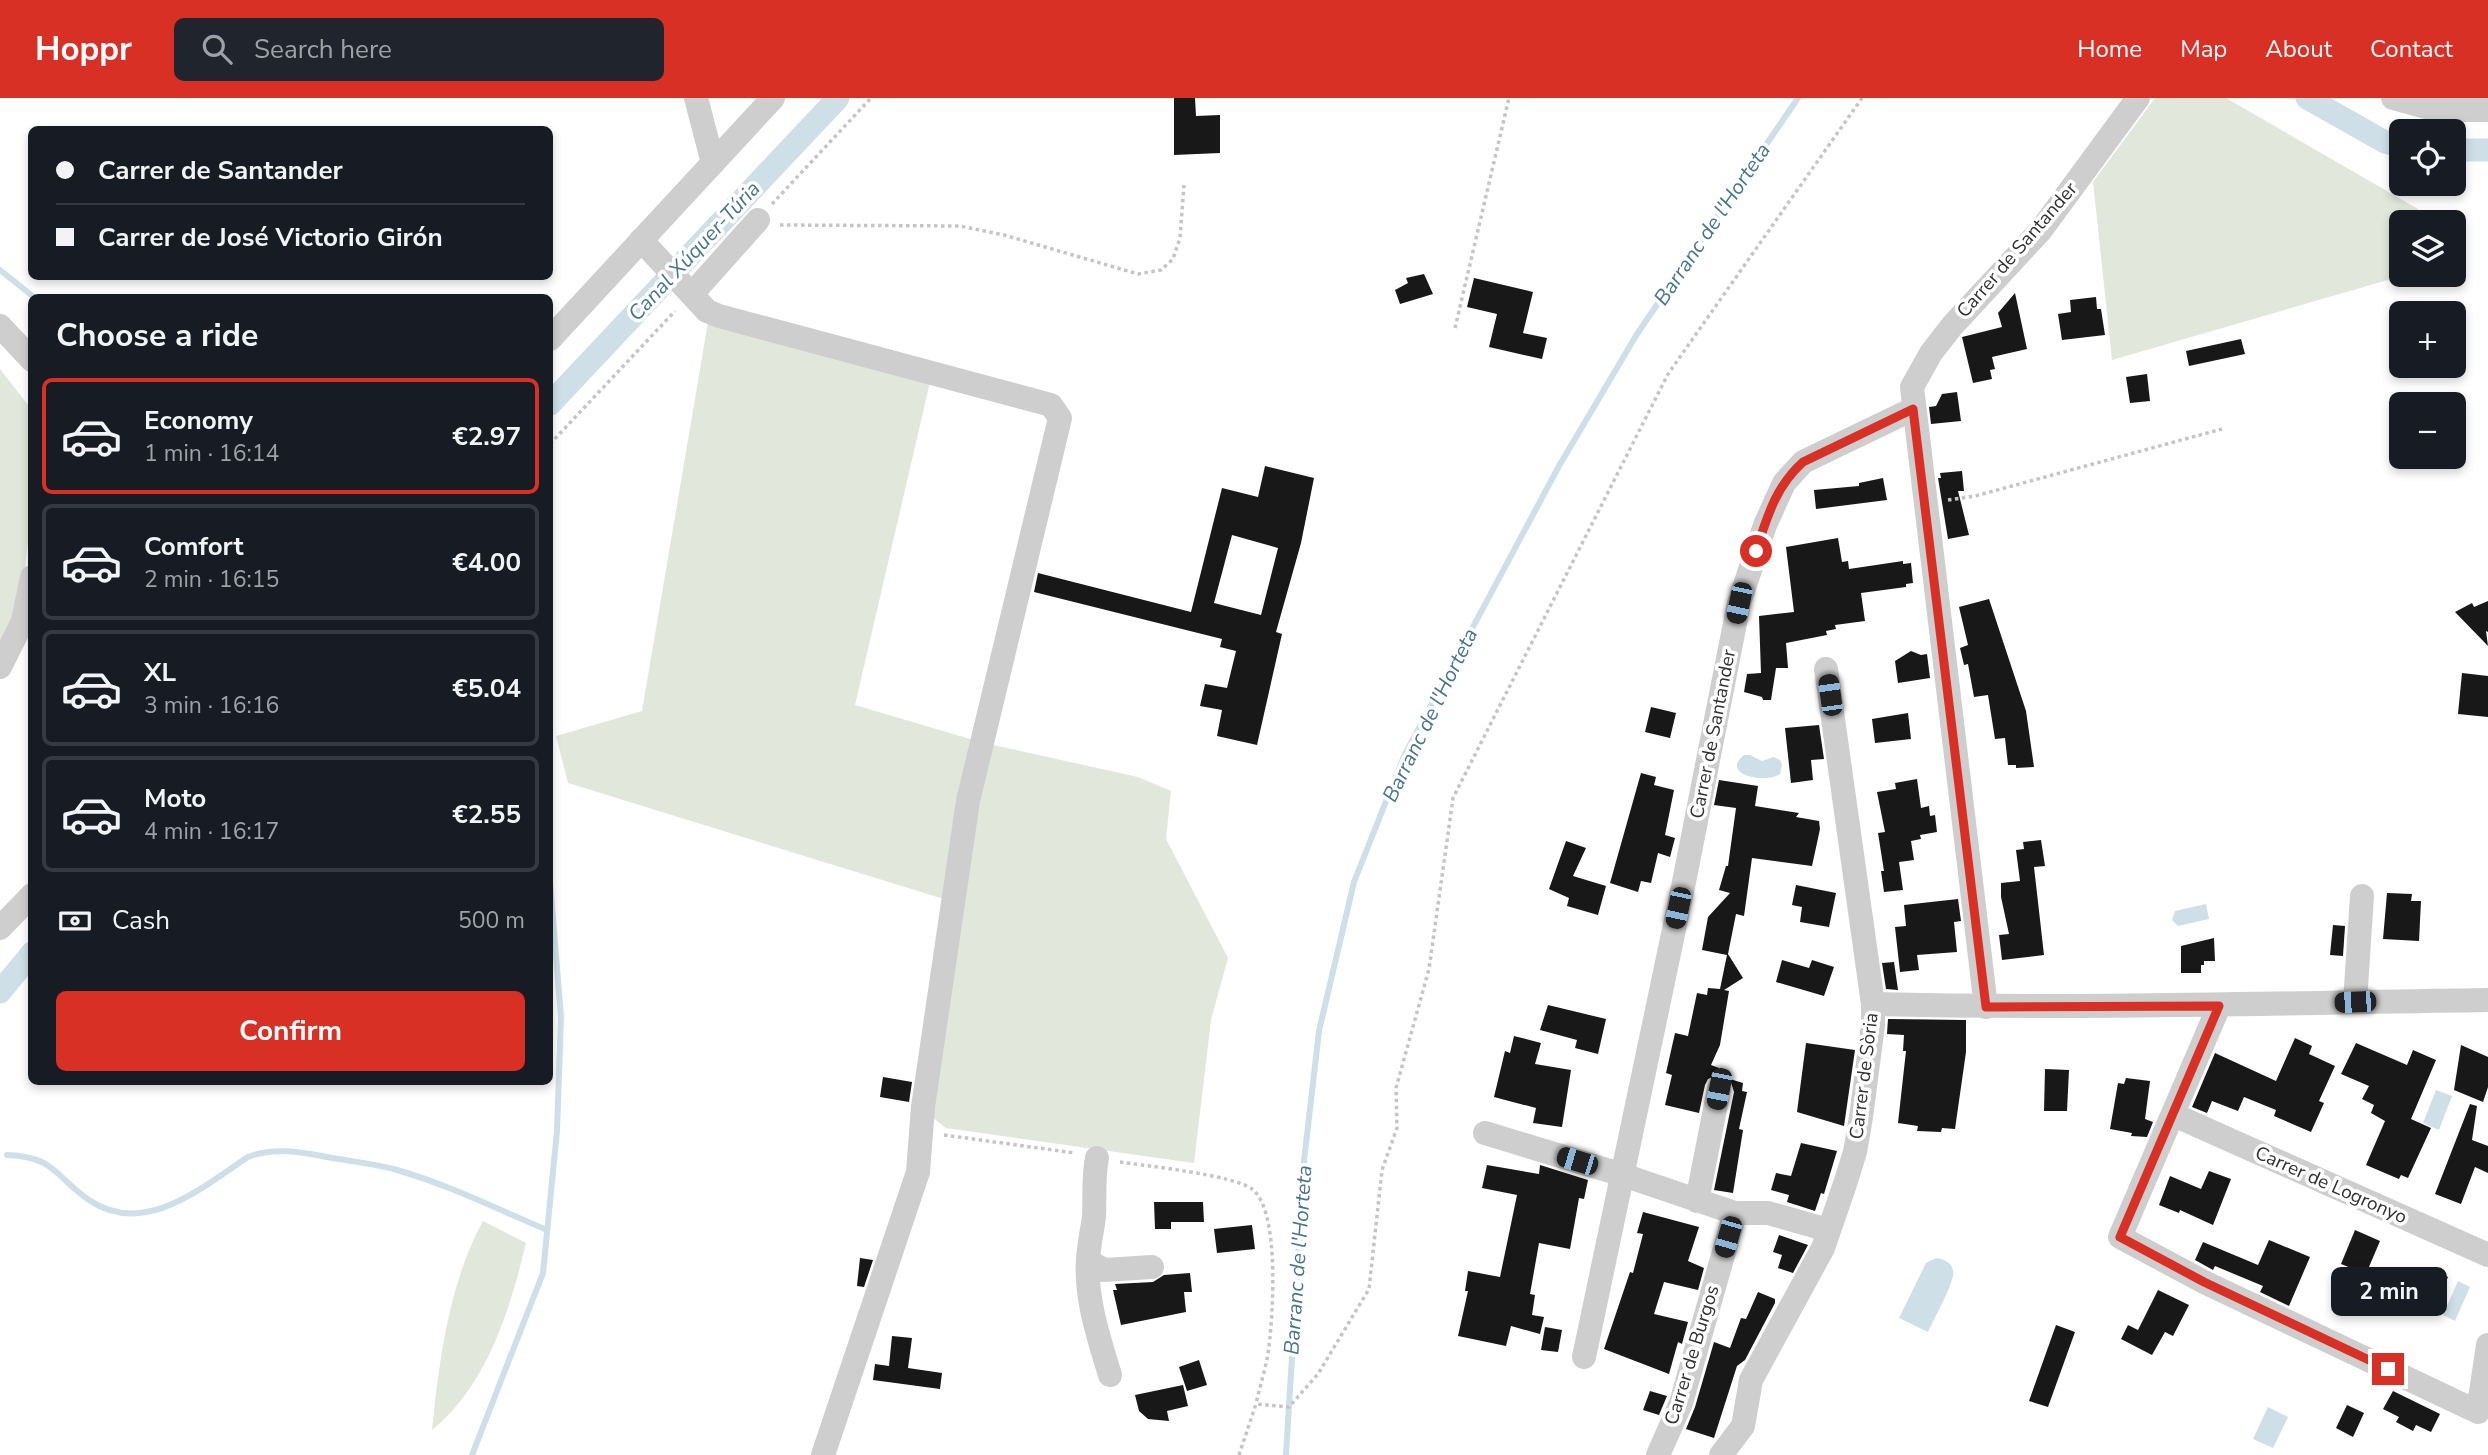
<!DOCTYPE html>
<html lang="en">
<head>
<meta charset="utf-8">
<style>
	:root { --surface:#171b24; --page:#20242c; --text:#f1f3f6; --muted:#9ea1a6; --line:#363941; --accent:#d93025 }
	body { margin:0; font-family:"Nunito Sans",sans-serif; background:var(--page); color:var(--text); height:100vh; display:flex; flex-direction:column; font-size:26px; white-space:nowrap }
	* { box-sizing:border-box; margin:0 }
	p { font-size:23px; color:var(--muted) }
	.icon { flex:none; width:38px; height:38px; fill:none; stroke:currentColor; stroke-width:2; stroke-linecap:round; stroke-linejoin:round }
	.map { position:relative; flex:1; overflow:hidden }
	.details { position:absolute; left:28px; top:196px; width:525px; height:791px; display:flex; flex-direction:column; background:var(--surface); border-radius:10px; box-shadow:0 4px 10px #0003 }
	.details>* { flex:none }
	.banner { position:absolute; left:28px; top:28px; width:525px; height:154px; border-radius:10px; box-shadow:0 4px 10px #0003; display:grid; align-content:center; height:154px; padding:0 28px; background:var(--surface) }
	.buttons { position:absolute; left:2389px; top:21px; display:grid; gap:14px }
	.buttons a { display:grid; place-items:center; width:77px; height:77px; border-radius:10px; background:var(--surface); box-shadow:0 4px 10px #0003; font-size:35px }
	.end { position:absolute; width:32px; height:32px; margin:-16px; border:9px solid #d93025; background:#fff; box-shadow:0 0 0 4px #fff }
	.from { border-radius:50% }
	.bubble { position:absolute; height:49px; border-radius:10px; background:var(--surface); box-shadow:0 4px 10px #0003; font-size:23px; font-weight:700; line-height:49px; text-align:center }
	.car { position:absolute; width:21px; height:42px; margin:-21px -10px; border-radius:9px; box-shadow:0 0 5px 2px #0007; background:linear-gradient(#222 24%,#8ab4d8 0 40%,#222 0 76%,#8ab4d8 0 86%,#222 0) }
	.banner b { display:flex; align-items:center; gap:24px; height:66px; font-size:26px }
	.banner b+b { border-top:2px solid var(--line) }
	.banner i { width:18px; height:18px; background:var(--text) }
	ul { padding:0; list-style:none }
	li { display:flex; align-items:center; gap:21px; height:116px; margin:0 14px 10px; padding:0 14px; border:4px solid var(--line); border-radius:10px }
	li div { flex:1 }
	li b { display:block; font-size:26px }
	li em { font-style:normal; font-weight:700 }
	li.current { border-color:var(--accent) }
	li>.icon { width:63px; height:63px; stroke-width:1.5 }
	h2 { padding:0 28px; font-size:32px; line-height:84px }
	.pay { display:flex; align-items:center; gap:18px; height:77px; padding:0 28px; font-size:26px }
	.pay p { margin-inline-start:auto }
	.primary-button { display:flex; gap:14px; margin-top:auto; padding:14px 28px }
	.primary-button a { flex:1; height:80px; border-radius:10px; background:var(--accent); color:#fff; font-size:28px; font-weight:700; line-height:80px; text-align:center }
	header { display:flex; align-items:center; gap:42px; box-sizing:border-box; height:98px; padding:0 35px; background:var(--accent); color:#fff }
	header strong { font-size:33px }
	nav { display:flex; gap:38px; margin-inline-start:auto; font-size:24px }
	.search { width:490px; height:63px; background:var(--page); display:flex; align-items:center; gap:18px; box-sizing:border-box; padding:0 24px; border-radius:10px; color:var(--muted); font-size:26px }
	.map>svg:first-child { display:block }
	.green { fill:#e2e7dc }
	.water { fill:#cedfe7 }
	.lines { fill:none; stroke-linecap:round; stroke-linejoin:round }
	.stream { stroke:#cedfe7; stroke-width:6 }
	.canal { stroke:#cedfe7; stroke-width:23 }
	.building { fill:#181818; fill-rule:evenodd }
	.path { stroke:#c5c5c5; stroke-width:3.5; stroke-dasharray:3.5 3.5; stroke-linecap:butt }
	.minor { stroke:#cecece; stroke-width:24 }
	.route { stroke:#d93025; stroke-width:9 }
	.labels { text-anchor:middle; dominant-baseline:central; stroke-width:7; stroke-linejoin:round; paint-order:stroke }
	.street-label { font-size:19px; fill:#313131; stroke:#fff }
	.water-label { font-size:21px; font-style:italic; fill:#48758b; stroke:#fff }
</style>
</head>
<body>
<header>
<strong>Hoppr</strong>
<div class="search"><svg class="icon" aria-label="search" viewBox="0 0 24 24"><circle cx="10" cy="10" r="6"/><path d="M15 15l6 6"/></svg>Search here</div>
<nav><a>Home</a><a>Map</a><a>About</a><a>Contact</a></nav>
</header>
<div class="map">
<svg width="2488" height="1357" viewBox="0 0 2488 1357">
	<rect width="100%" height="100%" fill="#fff"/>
	<g class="green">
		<path d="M2155,0h71l192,111 -1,13h-16v53h4l-293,85 -19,-178z"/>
		<path d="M708,224l223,56 -76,327 122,36 -30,159 -379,-117 -12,-47 86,-25z"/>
		<path d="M0,271l32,41v100l-7,57 -11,48 -14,29z"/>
		<path d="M989,646l149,33 33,14 -5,48 62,119 -17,62 -17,143 -248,-35 -17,-13z"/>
		<path d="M483,1123l43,22c-16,67 -39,142 -94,187 7,-70 17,-147 51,-209z"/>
	</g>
	<g class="water">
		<path d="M1744,657h6l12,6 12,-4 6,3 2,5 -2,9c-13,10 -61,1 -36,-19z"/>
		<path d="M2206,806l3,15 -31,7 -6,-6 3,-9z"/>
		<path d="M2436,992l16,6 -13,34 -16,-7z"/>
		<path d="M1936,1160c8,1 15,4 17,12 3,11 -20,50 -25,62l-29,-14 27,-55z"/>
		<path d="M2458,1183l12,6 -15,34 -12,-6z"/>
		<path d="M2268,1309l20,10 -15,31 -20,-9z"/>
	</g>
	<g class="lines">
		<g class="stream">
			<path d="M0,172l35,28"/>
			<path d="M7,1057c49,2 47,21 82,45 56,38 113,-13 159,-43 27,-11 57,-4 85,1 21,4 43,6 64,12 52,15 100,39 150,60"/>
			<path d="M472,1357l71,-182 14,-142 4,-114 -11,-135"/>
			<path d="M1286,1357l18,-294 15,-130 35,-149 50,-126 155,-290 78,-132 161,-236"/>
		</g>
		<g class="canal">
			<path d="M2307,0l78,44 16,4"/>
			<path d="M2454,52h34"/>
			<path d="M550,306l288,-306"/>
			<path d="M0,894l32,-39"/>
		</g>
	</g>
	<g class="building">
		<path d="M1174,0h21l1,18 24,-1v38l-46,2z"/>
		<path d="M1424,176l9,20 -33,10 -5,-14 13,-7 -2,-5z"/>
		<path d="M1474,180l59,14 -10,41 24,5 -5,21 -53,-12 8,-33 -30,-7z"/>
		<path d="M2015,195l12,56 -35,8 3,12 -5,1 2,9 -19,4 -11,-46 40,-10 -4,-14z"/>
		<path d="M2096,199l1,12h4l4,26 -43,5 -4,-26 13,-2 -1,-12z"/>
		<path d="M2241,241l4,15 -56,12 -3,-15z"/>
		<path d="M2147,276l3,27 -20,2 -4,-26z"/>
		<path d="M1957,294l4,29 -30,3 -2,-17 7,-1 6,-12z"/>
		<path d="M1265,368l49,12 -13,65 -25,89 6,2 -25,111 -40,-9 5,-26 -22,-4 5,-22 22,4 9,-37 -16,-4 2,-8 -188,-47 4,-19 153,39 31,-124 36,9zM1232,437l46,13 -17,67 -47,-12z"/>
		<path d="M1962,373l2,20h-6l11,44 -21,4 -10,-61h3l-1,-5z"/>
		<path d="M1883,380l4,22 -71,9 -2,-19 45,-4v-3z"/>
		<path d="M1838,440l4,24 6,-1 1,8 54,-8v3l8,-1 2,20 -7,1v3l-45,6 4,28 -30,4 1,4 -10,2 1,4 -41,8 2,25h-12l-5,32h-8l-1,-3 -18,-5 3,-18 14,-1 -2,-57 35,-4 -8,-65z"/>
		<path d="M1989,501l37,112 8,56 -18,1v-3h-8l-3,-27 -10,1 -7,-44 -14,2 -6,-33 -4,1 -4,-17 8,-3 -9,-38z"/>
		<path d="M2488,503v31l-2,-1 2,15 -33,-34 17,-9 2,4z"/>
		<path d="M1911,553l10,4 6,-1 3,24 -32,5 -3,-22z"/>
		<path d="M2462,575l26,3v41l-30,-3z"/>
		<path d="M1651,609l25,6 -6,25 -25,-6z"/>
		<path d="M1908,615l3,26 -36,4 -3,-24z"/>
		<path d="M1819,627l5,34 -13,1 2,20 -22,3 -6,-55z"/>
		<path d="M1641,675l15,4 -2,8 20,5 -9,45 10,3 -5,19 -12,-4 -7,30 -10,-2 -3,11 -28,-9z"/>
		<path d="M1917,681l4,29 8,-2 1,10 5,-1 2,17 -17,3 1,4 -10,2 3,19 -15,2 4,28 -19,2 -3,-21h3l-6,-38 7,-1 -8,-40 19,-3 -1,-6z"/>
		<path d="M1719,682l39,6 -3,20 44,7 -3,4 23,4 1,8 -8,37 -60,-8 -8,58 -8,-2 -8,40 15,24 -19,12 5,1 -9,54 -9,20 8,3 -2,7 -9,4 -3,6 -6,28 -34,-8 7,-30 -6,-2 9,-40 13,3 9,-43 10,2 1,-7 12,1 7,-34 -25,-5 6,-33 22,-24 -11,-3 7,-24h2l8,-58 -22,-3z"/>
		<path d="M2041,742l4,26 -11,1 10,88 -42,5 -3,-25 10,-1 -8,-37v-14l19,-2 -4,-31 8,-1 -1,-7z"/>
		<path d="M1566,743l20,7 -13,28 33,10 -8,29 -31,-9 2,-8 -20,-9z"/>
		<path d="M1796,787l40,8 -7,34 -29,-5 2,-15 -10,-2z"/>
		<path d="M2387,795l25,1 -1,7h10l-2,40 -36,-2z"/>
		<path d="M1958,801l3,22 -7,1 3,30 -40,3 2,15 -19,2 -5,-45 11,-1 -2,-21z"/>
		<path d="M2333,827l12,1 -2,30 -13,-1z"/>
		<path d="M2214,840l1,23h-11v4h-3v8h-20v-27z"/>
		<path d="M1782,862l27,8 3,-8 22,7 -10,29 -48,-14z"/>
		<path d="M1894,864l4,28 -12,-1 -4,-26z"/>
		<path d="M1548,907l58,14 -8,35 -23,-6 2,-8 -37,-10z"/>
		<path d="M1888,921l78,1v32l-11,77 -13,-1 -1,4 -24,-1 1,-5 -20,-3 8,-72h-3l1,-16 -17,-1z"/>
		<path d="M1514,938l27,7 -6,21 36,6 -9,57 -29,-4 3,-15 -42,-11 11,-46 5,2z"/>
		<path d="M2295,940l17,8 -3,8 26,12 -16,35 5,2 -13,29 -37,-16 2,-6 -32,-13 -6,14 -26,-10 -5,12 -15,-6 23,-54 61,28z"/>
		<path d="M1806,945l49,7 -11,76 -47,-14z"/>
		<path d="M2356,945l51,22 6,-15 23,10 -25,59 20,9 -23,50 -7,-3 -2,4 -33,-14 19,-44 -14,-8 3,-8 -12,-6 7,-13 -28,-12z"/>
		<path d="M2461,947l27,12v30l-5,15 -29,-12z"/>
		<path d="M2045,971l24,1 -2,41h-23z"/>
		<path d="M883,979l29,5 -3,20 -29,-5z"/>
		<path d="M2126,980l24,3 -5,38 8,3 -6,15 -16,-1 1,-3 -22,-4 8,-46 6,1z"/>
		<path d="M1730,981l13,4 -1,8 5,1 -8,37 4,1 -10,63 -19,-3 20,-98z"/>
		<path d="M2470,1006l7,2 -5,34 16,6v27l-13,-6 -14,37 -26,-10z"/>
		<path d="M1801,1045l36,8 -13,43 -3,-1 -6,18 -28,-9 2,-7 -18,-5 5,-17 15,3z"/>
		<path d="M1487,1067l52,9 1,-9 48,15 -4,19 -5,-1 -9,51 -31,-6 -9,51 5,1 -3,20 12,2 -4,17 -29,-8 -5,20 -48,-10 10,-45h-3l3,-20 32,6 17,-82 -35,-7z"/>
		<path d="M2209,1073l22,8 -18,46 -33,-15 -1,3 -20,-8 11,-29 31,13z"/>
		<path d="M1154,1104h49l1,20h-33v7h-16z"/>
		<path d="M1643,1114l56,15 -11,34 16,7 -6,22 -34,-8 -10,32 34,8 -6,22 -4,-2 -9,32 -65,-25 26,-77 3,1 10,-39 -6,-1z"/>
		<path d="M1252,1127l3,24 -38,4 -3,-24z"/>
		<path d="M2355,1132l25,11 -14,33 -25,-10z"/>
		<path d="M1779,1137l29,10 -15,28 -15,-5 4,-13 -9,-3z"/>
		<path d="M2269,1142l41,17 -21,49 -29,-14 3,-6 -48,-20 -2,4 -18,-10 8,-18 55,23z"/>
		<path d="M860,1160l13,2 -9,27 -7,-1z"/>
		<path d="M2424,1169l24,10 -14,33 -24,-10z"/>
		<path d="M1190,1175l2,19h-8l2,20 -65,13 -8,-35h4l-2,-6 38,-2 11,-7z"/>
		<path d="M2158,1192l31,15 -16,31 -8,-4 -13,23 -31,-16 7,-14 10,5z"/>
		<path d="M1758,1194l17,7v4l-30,57 -8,6 -23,72 -28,-9 9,-22 19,-65 16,6 11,-30 5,1z"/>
		<path d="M2056,1227l19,7 -27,75 -19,-6z"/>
		<path d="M1545,1229l17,3 -4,22 -17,-2z"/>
		<path d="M892,1238l20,2 -4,30 34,5 -2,16 -67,-9 2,-16 14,2z"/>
		<path d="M1199,1262l8,25 -20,6 -8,-24z"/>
		<path d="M1183,1287l5,21 -21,5 2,10 -21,-2 -9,-8 -4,-16z"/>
		<path d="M1650,1293l17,5 -8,19 -16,-5z"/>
		<path d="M2393,1293l47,23 -9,18 -15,-7 -3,6 -17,-9 3,-5 -16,-8z"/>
		<path d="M2347,1307l17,8 -11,24 -17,-9z"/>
	</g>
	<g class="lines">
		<g class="path">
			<path d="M772,106l99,-106"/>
			<path d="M780,127l180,1 44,9 134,39 23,-4 12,-11 7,-21 4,-53"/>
			<path d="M1455,230l54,-230"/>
			<path d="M550,346l125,-133"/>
			<path d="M1948,402l27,-4 247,-67"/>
			<path d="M944,1037l131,18"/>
			<path d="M1120,1064c27,4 113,13 132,27 28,21 21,124 17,157 -2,19 -9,39 -13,58"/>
			<path d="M1239,1357l17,-51 33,3 29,-33 51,-85 13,-119 15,-42 -1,-40 33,-119 24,-171 215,-424 194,-276"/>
		</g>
		<g class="minor">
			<path d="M696,0l17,65"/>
			<path d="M2393,0l44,12h51"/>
			<path d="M641,142l66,71 12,5 332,89 9,13 -92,383 -45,306 -5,65 -95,283"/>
			<path d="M692,196l66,-74"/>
			<path d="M0,228l32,34"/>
			<path d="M550,241l223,-241"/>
			<path d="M0,569l23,-46 9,-44"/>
			<path d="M0,830l32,-33"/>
			<path d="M2355,904l7,-106"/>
			<path d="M1873,906c205,5 410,-1 615,-4"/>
			<path d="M2219,908l-99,231 84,45 274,130 10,-67"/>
			<path d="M1986,909l-74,-620 19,-34 21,-27 89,-96 97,-132"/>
			<path d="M2174,1017l314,140"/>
			<path d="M1485,1035l138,42 112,38h33l60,17"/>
			<path d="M1097,1060c-4,20 -2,39 -3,59 -2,14 -5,28 -6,42 -3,38 11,80 22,116"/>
			<path d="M1697,1103l22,-112"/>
			<path d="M1088,1163l16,9 48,-3"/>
			<path d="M1584,1259l100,-475 55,-279 26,-78 19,-42 19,-21 110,-53"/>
			<path d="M1658,1357l23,-52 54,-190"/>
			<path d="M1721,1357l22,-29 8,-46 72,-132 22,-64 10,-32 6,-35 12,-92v-21l-47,-335"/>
		</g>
	</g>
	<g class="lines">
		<path class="route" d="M1756,453c11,-34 20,-65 47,-89l110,-53 73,598 233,-1 -99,231 84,45 184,87"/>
	</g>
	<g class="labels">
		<g class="street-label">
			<text transform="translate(2017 152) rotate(-49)">Carrer de Santander</text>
			<text transform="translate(1713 636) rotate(-79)">Carrer de Santander</text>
			<text transform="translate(1864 978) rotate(-83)">Carrer de Sòria</text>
			<text transform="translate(2331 1087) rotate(24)">Carrer de Logronyo</text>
			<text transform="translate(1692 1257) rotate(-73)">Carrer de Burgos</text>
		</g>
		<g class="water-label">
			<text transform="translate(1712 126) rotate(-56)">Barranc de l'Horteta</text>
			<text transform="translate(694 153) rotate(-47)">Canal Xúquer-Túria</text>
			<text transform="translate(1430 617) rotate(-64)">Barranc de l'Horteta</text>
			<text transform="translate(1298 1162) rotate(-86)">Barranc de l'Horteta</text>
		</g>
	</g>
</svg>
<div class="buttons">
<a><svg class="icon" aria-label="locate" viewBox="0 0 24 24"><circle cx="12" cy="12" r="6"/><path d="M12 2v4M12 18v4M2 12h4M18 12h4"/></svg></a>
<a><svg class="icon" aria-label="layers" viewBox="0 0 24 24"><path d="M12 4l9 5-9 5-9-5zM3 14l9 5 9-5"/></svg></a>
<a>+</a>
<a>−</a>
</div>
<i class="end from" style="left:1756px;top:453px"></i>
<i class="end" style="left:2388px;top:1271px"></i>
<div class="bubble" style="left:2331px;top:1169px;width:116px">2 min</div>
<i class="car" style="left:1739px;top:505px;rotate:192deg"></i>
<i class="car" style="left:1830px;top:597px;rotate:352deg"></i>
<i class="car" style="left:1678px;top:810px;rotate:192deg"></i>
<i class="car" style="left:2355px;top:904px;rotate:268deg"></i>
<i class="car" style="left:1719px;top:991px;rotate:191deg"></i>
<i class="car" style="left:1577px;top:1063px;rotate:287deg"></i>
<i class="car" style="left:1728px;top:1139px;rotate:196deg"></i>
<div class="banner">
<b><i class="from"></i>Carrer de Santander</b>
<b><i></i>Carrer de José Victorio Girón</b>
</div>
<section class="details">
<h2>Choose a ride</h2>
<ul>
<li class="current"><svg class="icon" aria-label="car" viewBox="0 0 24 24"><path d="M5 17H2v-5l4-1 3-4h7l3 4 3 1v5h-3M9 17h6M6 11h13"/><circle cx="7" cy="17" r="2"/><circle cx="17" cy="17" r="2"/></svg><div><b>Economy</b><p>1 min · 16:14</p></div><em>€2.97</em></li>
<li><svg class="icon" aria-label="car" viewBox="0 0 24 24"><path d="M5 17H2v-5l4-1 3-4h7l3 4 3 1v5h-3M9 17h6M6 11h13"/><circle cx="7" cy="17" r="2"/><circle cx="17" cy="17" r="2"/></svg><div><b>Comfort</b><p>2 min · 16:15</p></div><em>€4.00</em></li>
<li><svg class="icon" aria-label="car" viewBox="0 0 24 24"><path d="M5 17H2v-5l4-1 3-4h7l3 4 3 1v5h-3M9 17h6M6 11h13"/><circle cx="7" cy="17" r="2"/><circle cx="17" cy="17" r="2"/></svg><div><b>XL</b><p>3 min · 16:16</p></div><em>€5.04</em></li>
<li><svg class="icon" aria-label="car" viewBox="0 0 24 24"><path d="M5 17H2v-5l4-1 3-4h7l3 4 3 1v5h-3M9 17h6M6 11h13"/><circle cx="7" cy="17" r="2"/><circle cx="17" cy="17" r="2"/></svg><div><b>Moto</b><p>4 min · 16:17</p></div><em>€2.55</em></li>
</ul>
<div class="pay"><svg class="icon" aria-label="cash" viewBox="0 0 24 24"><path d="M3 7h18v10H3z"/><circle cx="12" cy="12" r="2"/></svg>Cash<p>500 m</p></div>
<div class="primary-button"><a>Confirm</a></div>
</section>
</div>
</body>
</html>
